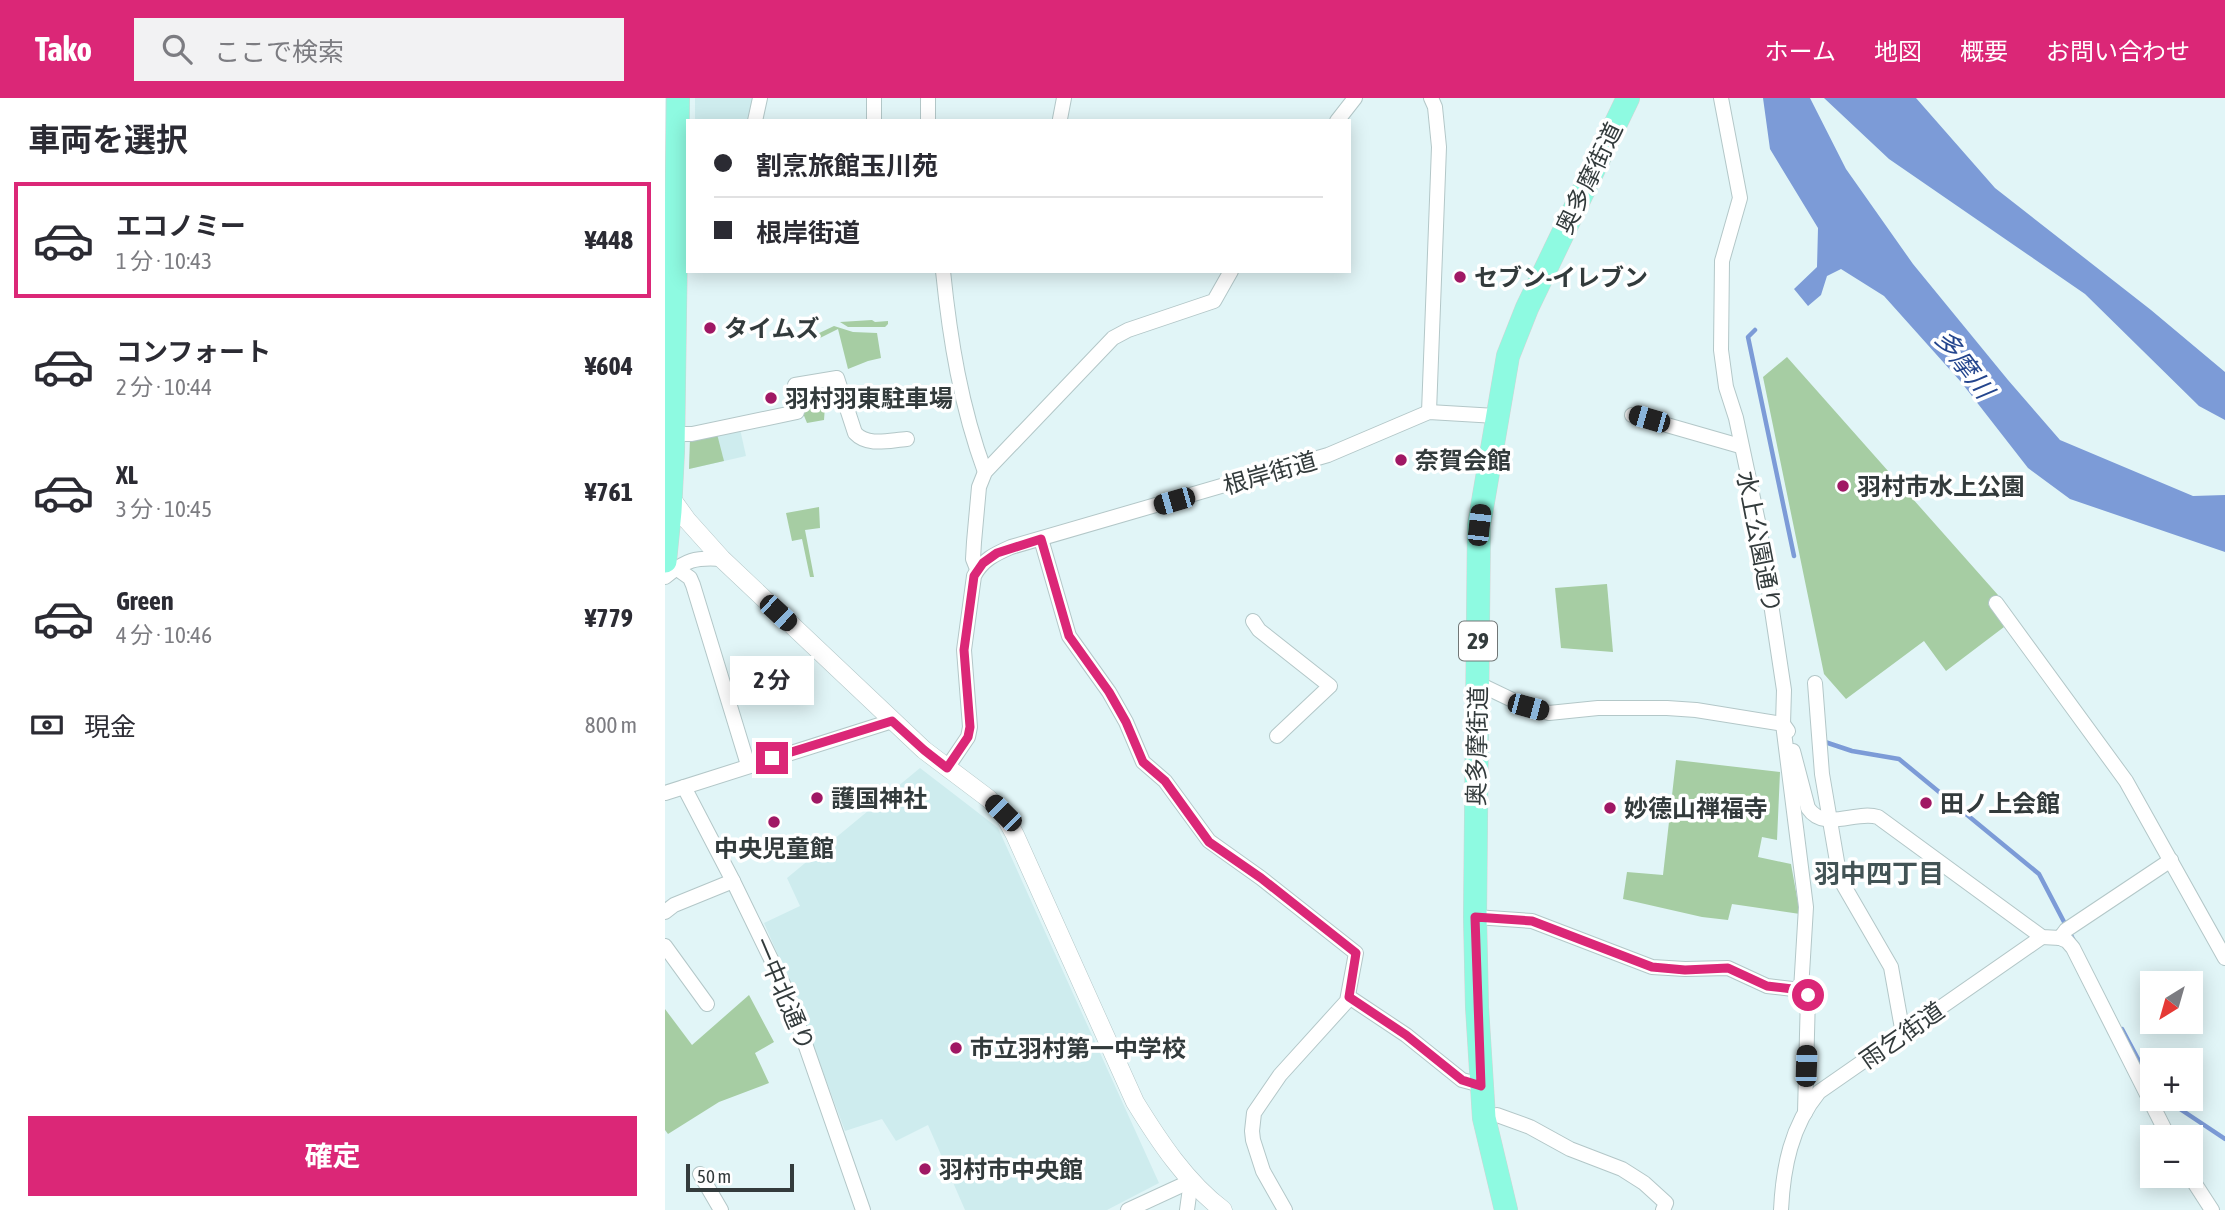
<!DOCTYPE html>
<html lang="ja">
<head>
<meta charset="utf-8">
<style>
	:root { --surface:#fff; --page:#f2f2f3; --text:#2b2b33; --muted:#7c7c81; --line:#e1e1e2; --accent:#db2777 }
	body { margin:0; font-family:"Asap Condensed","Noto Sans JP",sans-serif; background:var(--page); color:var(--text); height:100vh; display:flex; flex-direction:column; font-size:26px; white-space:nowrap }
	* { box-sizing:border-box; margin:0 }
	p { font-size:23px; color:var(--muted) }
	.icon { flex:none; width:38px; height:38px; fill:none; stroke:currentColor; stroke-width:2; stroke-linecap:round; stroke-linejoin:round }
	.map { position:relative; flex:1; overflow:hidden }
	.panel { display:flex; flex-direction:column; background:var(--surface); width:665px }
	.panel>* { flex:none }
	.hud { position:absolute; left:21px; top:21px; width:665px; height:154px; border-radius:0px; box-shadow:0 4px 18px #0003; display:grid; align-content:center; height:154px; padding:0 28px; background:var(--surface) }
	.needle { width:46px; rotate:217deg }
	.controls { position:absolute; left:1475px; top:873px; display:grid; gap:14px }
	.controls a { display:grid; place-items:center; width:63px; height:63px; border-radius:0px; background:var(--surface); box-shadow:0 4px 18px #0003; font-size:35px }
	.scale { position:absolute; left:21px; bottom:18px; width:108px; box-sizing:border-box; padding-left:7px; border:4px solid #333b3c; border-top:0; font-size:19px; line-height:24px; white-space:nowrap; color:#333b3c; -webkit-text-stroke:5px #fff; paint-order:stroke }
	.end { position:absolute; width:32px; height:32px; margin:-16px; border:9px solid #db2777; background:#fff; box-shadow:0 0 0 4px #fff }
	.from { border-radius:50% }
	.bubble { position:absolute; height:49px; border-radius:0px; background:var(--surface); box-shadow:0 4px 18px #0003; font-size:23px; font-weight:700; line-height:49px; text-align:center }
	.car { position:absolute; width:21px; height:42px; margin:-21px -10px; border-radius:9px; box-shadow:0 0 5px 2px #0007; background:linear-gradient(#222 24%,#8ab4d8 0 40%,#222 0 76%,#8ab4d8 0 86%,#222 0) }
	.hud b { display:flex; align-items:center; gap:24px; height:66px; font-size:26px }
	.hud b+b { border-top:2px solid var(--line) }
	.hud i { width:18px; height:18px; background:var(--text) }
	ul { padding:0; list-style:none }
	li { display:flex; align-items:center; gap:21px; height:116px; margin:0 14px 10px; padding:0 14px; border:4px solid transparent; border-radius:0px }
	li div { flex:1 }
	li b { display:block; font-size:26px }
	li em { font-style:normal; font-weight:700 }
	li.selected { border-color:var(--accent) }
	li>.icon { width:63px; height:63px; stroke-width:1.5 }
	h2 { padding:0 28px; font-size:32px; line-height:84px }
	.pay { display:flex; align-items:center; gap:18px; height:77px; padding:0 28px; font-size:26px }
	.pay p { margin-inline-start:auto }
	.action { display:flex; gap:14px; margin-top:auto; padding:14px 28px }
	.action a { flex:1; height:80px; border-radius:0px; background:var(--accent); color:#fff; font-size:28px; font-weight:700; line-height:80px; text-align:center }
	header { display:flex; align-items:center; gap:42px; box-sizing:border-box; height:98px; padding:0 35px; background:var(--accent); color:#fff }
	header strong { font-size:33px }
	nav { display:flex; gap:38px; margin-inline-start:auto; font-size:24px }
	.search { width:490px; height:63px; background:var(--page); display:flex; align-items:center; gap:18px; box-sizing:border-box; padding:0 24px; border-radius:0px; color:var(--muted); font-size:26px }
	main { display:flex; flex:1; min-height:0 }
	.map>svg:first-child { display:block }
	.built { fill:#ceecee }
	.green { fill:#a6cda3 }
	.water { fill:#7c9bd7 }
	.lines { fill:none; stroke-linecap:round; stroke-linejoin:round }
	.stream { stroke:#7c9bd7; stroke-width:4.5 }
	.minor-casing { stroke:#b3c7c8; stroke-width:16 }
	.tertiary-casing { stroke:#b3c7c8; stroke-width:19 }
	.primary-casing { stroke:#d2d4d4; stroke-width:24 }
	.minor { stroke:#fff; stroke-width:14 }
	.tertiary { stroke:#fff; stroke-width:18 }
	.primary { stroke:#8efae1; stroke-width:23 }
	.route { stroke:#db2777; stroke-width:9 }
	.poi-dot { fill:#a01864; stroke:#fff; stroke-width:2.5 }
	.labels { text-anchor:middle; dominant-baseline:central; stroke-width:7; stroke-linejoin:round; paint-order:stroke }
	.shield { fill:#fff; stroke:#707676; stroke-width:2 }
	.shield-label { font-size:23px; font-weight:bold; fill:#333b3c }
	.street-label { font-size:24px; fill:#333b3c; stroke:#fff }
	.poi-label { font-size:24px; font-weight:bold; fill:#333b3c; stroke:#fff; text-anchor:start }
	.water-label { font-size:26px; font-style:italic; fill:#24458d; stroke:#fff }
	.neighbourhood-label { font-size:26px; font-weight:bold; fill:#425355; stroke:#fff }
</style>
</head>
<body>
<header>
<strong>Tako</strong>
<div class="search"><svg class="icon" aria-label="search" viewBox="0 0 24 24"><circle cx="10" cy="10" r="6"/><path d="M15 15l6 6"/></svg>ここで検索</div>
<nav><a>ホーム</a><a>地図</a><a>概要</a><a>お問い合わせ</a></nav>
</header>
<main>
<section class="panel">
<h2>車両を選択</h2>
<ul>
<li class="selected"><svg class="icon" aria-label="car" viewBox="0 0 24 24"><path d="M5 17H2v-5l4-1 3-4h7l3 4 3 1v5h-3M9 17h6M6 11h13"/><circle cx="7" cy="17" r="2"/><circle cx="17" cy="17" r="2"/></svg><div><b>エコノミー</b><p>1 分 · 10:43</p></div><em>¥448</em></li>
<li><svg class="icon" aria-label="car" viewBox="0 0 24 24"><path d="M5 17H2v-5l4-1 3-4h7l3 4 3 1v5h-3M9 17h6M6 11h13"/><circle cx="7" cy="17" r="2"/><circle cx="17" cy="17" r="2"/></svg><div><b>コンフォート</b><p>2 分 · 10:44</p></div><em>¥604</em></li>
<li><svg class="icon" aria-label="car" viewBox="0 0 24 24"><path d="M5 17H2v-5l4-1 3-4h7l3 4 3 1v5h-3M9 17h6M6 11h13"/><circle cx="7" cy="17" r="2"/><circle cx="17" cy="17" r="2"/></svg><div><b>XL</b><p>3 分 · 10:45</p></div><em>¥761</em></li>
<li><svg class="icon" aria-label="car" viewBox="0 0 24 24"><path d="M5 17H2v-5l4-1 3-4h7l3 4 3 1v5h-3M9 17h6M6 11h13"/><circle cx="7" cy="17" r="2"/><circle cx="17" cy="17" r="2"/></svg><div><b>Green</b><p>4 分 · 10:46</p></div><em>¥779</em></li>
</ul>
<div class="pay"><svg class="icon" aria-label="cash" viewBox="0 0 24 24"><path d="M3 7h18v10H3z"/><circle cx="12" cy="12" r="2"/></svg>現金<p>800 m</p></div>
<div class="action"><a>確定</a></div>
</section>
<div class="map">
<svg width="1560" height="1112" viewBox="0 0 1560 1112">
	<rect width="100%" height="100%" fill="#e1f5f7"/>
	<g class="built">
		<path d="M30,0h61l-5,23h-56z"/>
		<path d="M75,331l6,27 -57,13 1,-30z"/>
		<path d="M255,670l78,60 161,355 -52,27h-142l-37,-85 -32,16 -14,-22 -37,12 -57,-153 -24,-55 36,-17 -13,-28z"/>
	</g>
	<g class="green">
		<path d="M207,222l3,2 13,-1v3l-3,3h-37l-8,-5z"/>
		<path d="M169,228l19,6 24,1 4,25 -13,3 -20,8 -10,-40 -18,9 -5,-3z"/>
		<path d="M1122,259l211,238 -10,9 16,23 -58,44 -22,-30 -78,58 -22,-25 -61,-297z"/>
		<path d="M167,285l11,22 -18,1 -1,14 -17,3 -7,-17 1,-19z"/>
		<path d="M52,336l7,27 -35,8 1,-30z"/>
		<path d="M154,409l1,21 -15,2 9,47h-4l-8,-38 -10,2 -6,-28z"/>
		<path d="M942,486l6,68 -52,-4 -6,-60z"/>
		<path d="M1011,662l104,12 -3,68 -15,-3 -4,20 33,7 9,50 -68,-10 -4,16 -26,-3 -79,-18 4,-27 36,3z"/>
		<path d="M84,897l25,47 -19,11 14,30 -50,19 -51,32 -3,-4v-121l27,36z"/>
	</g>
	<g class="water">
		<path d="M1098,0h47l36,71 67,95 95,116 52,60 133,56 32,-1v57l-155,-53 -42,-31 -67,-86 -77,-86 -43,-27 -14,7 -6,19 -13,11 -14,-17 23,-22 1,-39 -48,-79z"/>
		<path d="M1159,0h92l79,90 156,122 74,62v48l-26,-14 -114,-112 -196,-135z"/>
	</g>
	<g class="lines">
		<g class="stream">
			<path d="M1090,232l-7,7 46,219"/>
			<path d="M1160,644l27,9 47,8 140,115 35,67"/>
			<path d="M1457,931l31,58"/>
			<path d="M1500,1001l60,40"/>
		</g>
		<defs>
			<g id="minor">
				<path d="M263,0v23"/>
				<path d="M1056,0l19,100 -18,63 -1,89 5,37 10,31 24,113 24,159 -1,34 23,183 -5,83"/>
				<path d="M395,21l4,-21"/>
				<path d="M90,23l5,-23"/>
				<path d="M209,23v-23"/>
				<path d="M672,23l18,-23"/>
				<path d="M278,173c7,69 18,136 42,201"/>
				<path d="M764,314l10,-265 -4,-40 -4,-9"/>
				<path d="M967,317l108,31"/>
				<path d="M4,340l4,-4h19l105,-22 -2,-27 42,-7 18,55c13,14 35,7 52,6"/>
				<path d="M376,441l28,97 40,56 17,30 17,40 22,19 44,60 52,37 95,75 -9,48 -67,74 -26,38 -2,18 1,9 10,31 22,39"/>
				<path d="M11,470l14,10 3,7 55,180"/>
				<path d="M312,471l-4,-10 1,-17 5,-55 6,-15 128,-134 15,-8 86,-29 17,-30"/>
				<path d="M0,479c21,-17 30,-20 57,-18"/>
				<path d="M1331,505l130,178 99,177"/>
				<path d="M588,523l6,9 71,56 -53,50"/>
				<path d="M1150,585l7,91 18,105 51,88 12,67"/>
				<path d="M814,586l48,23 22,6 49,-5h69l29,2 87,14 5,7"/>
				<path d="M1128,653l15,57c16,24 48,2 70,9l164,120 18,1 6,-8 105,-70"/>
				<path d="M282,670l21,-31 2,-10 -6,-77 10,-74c8,-16 21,-22 37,-29l317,-92 101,-43 67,4"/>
				<path d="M19,689l49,94 54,111 76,218"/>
				<path d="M0,695l227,-72"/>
				<path d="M0,814l9,-7 59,-24"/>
				<path d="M810,819l57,4 120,46 33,2 43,-1 39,18 34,4"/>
				<path d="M1395,840l7,3 6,7 96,190"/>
				<path d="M0,848l42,58"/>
				<path d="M1136,892l7,5 -3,118"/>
				<path d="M684,899l57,38 56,45 19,5"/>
				<path d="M819,1020l13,-3 33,12 40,22 52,20 22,14 22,20 -3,7"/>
				<path d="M35,1076l21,36"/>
				<path d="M1525,1078l22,34"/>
				<path d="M463,1112l63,-29"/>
				<path d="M522,1112l4,-29"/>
				<path d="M1116,1112c2,-42 10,-84 38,-118l223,-155"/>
			</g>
			<path id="tertiary" d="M4,397l18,25 35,39 202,191 65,49 14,14 12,22 120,267c24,39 51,80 88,108"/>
			<g id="primary">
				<path d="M0,463l5,-50 3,-60 5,-353"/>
				<path d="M841,1112l-22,-92 -7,-111 -2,-90 4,-392 29,-169 19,-48 101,-210"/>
			</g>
		</defs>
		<use href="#minor" class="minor-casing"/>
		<use href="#tertiary" class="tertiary-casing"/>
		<use href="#primary" class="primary-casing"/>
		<use href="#minor" class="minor"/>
		<use href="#tertiary" class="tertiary"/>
		<use href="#primary" class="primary"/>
	</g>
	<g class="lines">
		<path class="route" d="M107,660l120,-37 32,29 23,18 21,-31 2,-10 -6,-77 10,-74 9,-13 14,-10 44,-14 28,97 40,56 17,30 17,40 22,19 44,61 52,36 95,75 -7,44 57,38 56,45 19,6 -6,-169 57,4 120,46 33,3 43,-2 39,18 34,4 7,5"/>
	</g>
	<g class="poi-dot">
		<circle cx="795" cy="179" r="7"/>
		<circle cx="45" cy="230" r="7"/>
		<circle cx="106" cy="300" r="7"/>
		<circle cx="736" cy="362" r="7"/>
		<circle cx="1178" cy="388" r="7"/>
		<circle cx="152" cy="700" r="7"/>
		<circle cx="1261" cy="705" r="7"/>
		<circle cx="945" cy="710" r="7"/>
		<circle cx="109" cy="724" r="7"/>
		<circle cx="291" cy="950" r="7"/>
		<circle cx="260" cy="1071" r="7"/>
	</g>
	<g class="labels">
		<rect class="shield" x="794" y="523.5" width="38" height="39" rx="5"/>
		<g class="shield-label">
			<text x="813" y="543">29</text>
		</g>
		<g class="street-label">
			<text transform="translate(924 80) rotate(-64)">奥多摩街道</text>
			<text transform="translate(605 375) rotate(-16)">根岸街道</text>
			<text transform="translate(1094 444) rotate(79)">水上公園通り</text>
			<text transform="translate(812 648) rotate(-89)">奥多摩街道</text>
			<text transform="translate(119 896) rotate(67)">一中北通り</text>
			<text transform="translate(1237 937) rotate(-35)">雨乞街道</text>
		</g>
		<g class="poi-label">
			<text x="809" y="179">セブン-イレブン</text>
			<text x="59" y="230">タイムズ</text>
			<text x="120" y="300">羽村羽東駐車場</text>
			<text x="750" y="362">奈賀会館</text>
			<text x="1192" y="388">羽村市水上公園</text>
			<text x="166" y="700">護国神社</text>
			<text x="1275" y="705">田ノ上会館</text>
			<text x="959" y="710">妙德山禅福寺</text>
			<text x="109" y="750" text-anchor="middle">中央児童館</text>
			<text x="305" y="950">市立羽村第一中学校</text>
			<text x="274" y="1071">羽村市中央館</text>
		</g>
		<g class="water-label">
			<text transform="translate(1299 266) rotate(53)">多摩川</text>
		</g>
		<g class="neighbourhood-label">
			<text x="1214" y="776">羽中四丁目</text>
		</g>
	</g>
</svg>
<div class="controls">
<a><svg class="needle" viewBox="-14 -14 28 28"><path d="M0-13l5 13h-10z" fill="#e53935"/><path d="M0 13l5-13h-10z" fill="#7c7c81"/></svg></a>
<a>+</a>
<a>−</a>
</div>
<div class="scale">50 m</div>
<i class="end from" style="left:1143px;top:897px"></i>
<i class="end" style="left:107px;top:660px"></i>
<div class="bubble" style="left:65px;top:558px;width:84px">2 分</div>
<i class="car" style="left:984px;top:321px;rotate:286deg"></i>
<i class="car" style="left:509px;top:403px;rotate:254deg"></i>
<i class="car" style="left:814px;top:427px;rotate:6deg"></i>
<i class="car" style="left:113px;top:515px;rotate:133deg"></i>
<i class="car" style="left:863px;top:609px;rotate:105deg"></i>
<i class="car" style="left:338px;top:715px;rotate:315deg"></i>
<i class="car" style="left:1141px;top:968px;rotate:2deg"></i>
<div class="hud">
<b><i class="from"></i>割烹旅館玉川苑</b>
<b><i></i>根岸街道</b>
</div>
</div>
</main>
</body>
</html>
